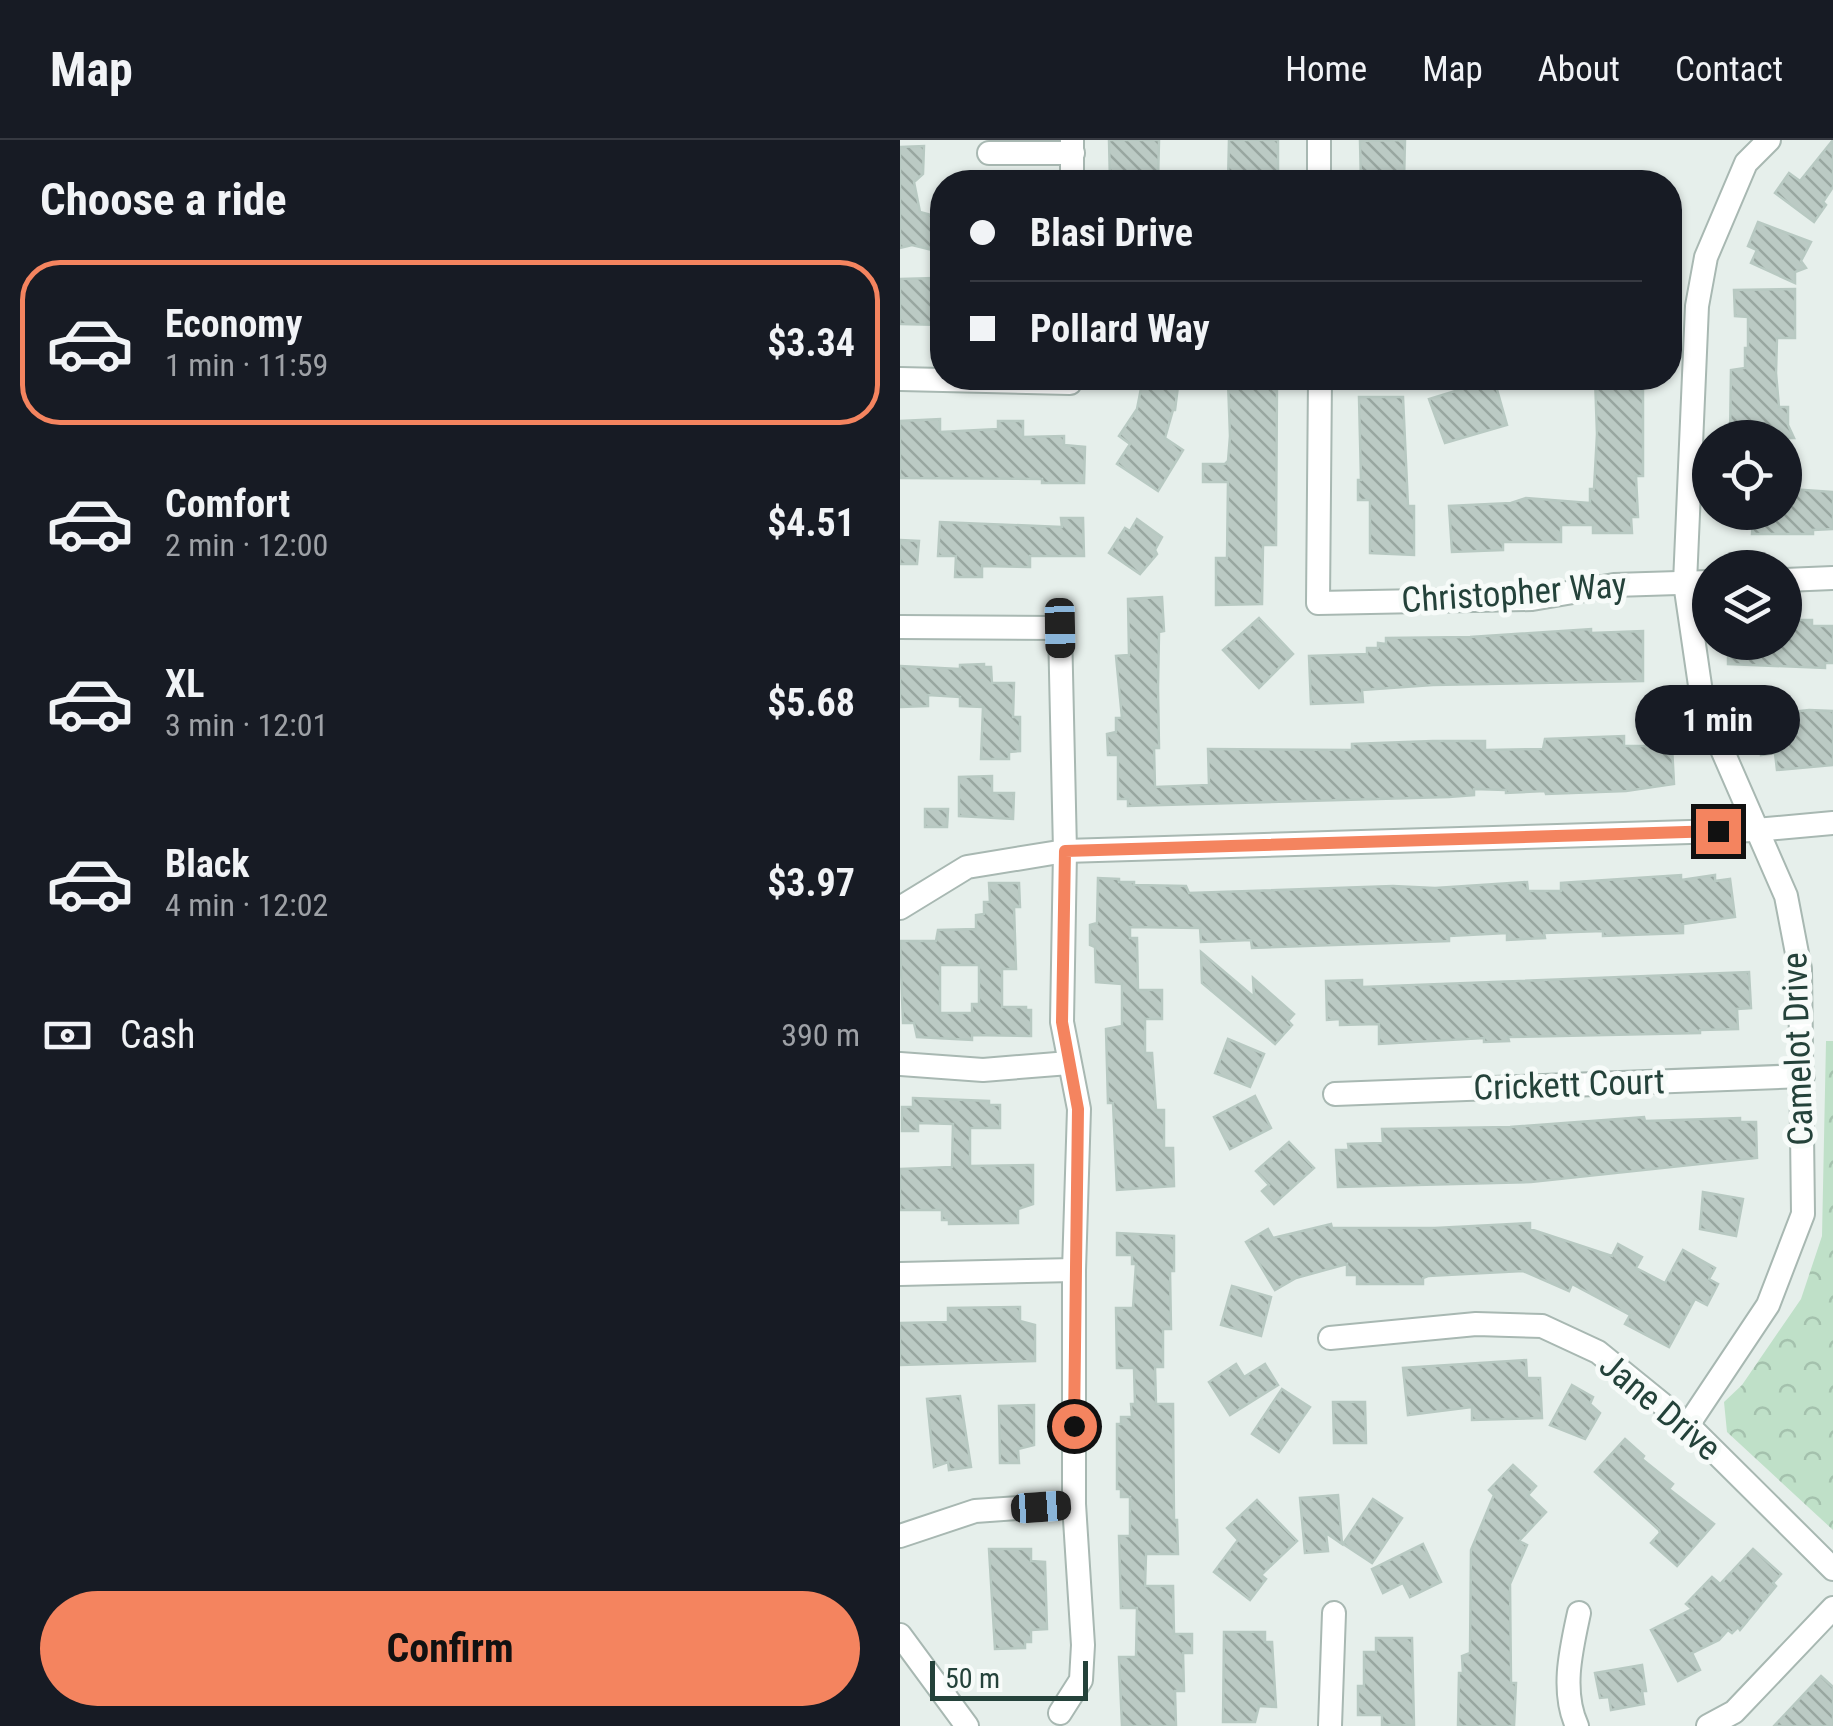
<!DOCTYPE html>
<html lang="en">
<head>
<meta charset="utf-8">
<style>
	:root { --surface:#171b24; --page:#20242c; --text:#f1f3f6; --muted:#9ea1a6; --line:#363941; --accent:#f4845f }
	body { margin:0; font-family:"Roboto Condensed",sans-serif; background:var(--page); color:var(--text); height:100vh; display:flex; flex-direction:column; font-size:38px; white-space:nowrap }
	* { box-sizing:border-box; margin:0 }
	p { font-size:32px; color:var(--muted) }
	.icon { flex:none; width:55px; height:55px; fill:none; stroke:currentColor; stroke-width:2; stroke-linecap:round; stroke-linejoin:round }
	.map { position:relative; flex:1; overflow:hidden }
	.sheet { display:flex; flex-direction:column; background:var(--surface); width:900px }
	.sheet>* { flex:none }
	.top-card { position:absolute; left:30px; top:30px; width:752px; height:220px; border-radius:40px; box-shadow:0 2px 8px #0004; display:grid; align-content:center; height:220px; padding:0 40px; background:var(--surface) }
	.buttons { position:absolute; left:792px; top:280px; display:grid; gap:20px }
	.buttons a { display:grid; place-items:center; width:110px; height:110px; border-radius:50%; background:var(--surface); box-shadow:0 2px 8px #0004; font-size:50px }
	.scale { position:absolute; left:30px; bottom:25px; width:158px; box-sizing:border-box; padding-left:10px; border:5px solid #24423a; border-top:0; font-size:28px; line-height:35px; white-space:nowrap; color:#24423a; -webkit-text-stroke:8px #f7fbf9; paint-order:stroke }
	.end { position:absolute; width:45px; height:45px; margin:-22px; border:12px solid #f4845f; background:#111; box-shadow:0 0 0 5px #111 }
	.from { border-radius:50% }
	.bubble { position:absolute; height:70px; border-radius:35px; background:var(--surface); box-shadow:0 2px 8px #0004; font-size:32px; font-weight:700; line-height:70px; text-align:center }
	.car { position:absolute; width:30px; height:60px; margin:-30px -15px; border-radius:12px; box-shadow:0 0 8px 2px #0007; background:linear-gradient(#222 24%,#8ab4d8 0 40%,#222 0 76%,#8ab4d8 0 86%,#222 0) }
	.top-card b { display:flex; align-items:center; gap:35px; height:95px; font-size:38px }
	.top-card b+b { border-top:2px solid var(--line) }
	.top-card i { width:25px; height:25px; background:var(--text) }
	ul { padding:0; list-style:none }
	li { display:flex; align-items:center; gap:30px; height:165px; margin:0 20px 15px; padding:0 20px; border:5px solid transparent; border-radius:40px }
	li div { flex:1 }
	li b { display:block; font-size:38px }
	li em { font-style:normal; font-weight:700 }
	li.active { border-color:var(--accent) }
	li>.icon { width:90px; height:90px; stroke-width:1.5 }
	h2 { padding:0 40px; font-size:45px; line-height:120px }
	.pay { display:flex; align-items:center; gap:25px; height:110px; padding:0 40px; font-size:38px }
	.pay p { margin-inline-start:auto }
	.primary-button { display:flex; gap:20px; margin-top:auto; padding:20px 40px }
	.primary-button a { flex:1; height:115px; border-radius:60px; background:var(--accent); color:#111; font-size:40px; font-weight:700; line-height:115px; text-align:center }
	header { display:flex; align-items:center; gap:60px; box-sizing:border-box; height:140px; padding:0 50px; background:var(--surface); border-bottom:2px solid var(--line) }
	header strong { font-size:48px }
	nav { display:flex; gap:55px; margin-inline-start:auto; font-size:35px }
	main { display:flex; flex:1; min-height:0 }
	.map>svg:first-child { display:block }
	.park { fill:url(#park-crowns) }
	.building { fill:url(#building-back-hatch); stroke:#b8c9c2; stroke-width:2.5; fill-rule:evenodd }
	.lines { fill:none; stroke-linecap:round; stroke-linejoin:round }
	.minor-casing { stroke:#a8b8b2; stroke-width:26 }
	.minor { stroke:#fff; stroke-width:22 }
	.route { stroke:#f4845f; stroke-width:12 }
	.labels { text-anchor:middle; dominant-baseline:central; stroke-width:10; stroke-linejoin:round; paint-order:stroke }
	.street-label { font-size:35px; fill:#24423a; stroke:#f7fbf9 }
</style>
</head>
<body>
<header>
<strong>Map</strong>
<nav><a>Home</a><a>Map</a><a>About</a><a>Contact</a></nav>
</header>
<main>
<section class="sheet">
<h2>Choose a ride</h2>
<ul>
<li class="active"><svg class="icon" aria-label="car" viewBox="0 0 24 24"><path d="M5 17H2v-5l4-1 3-4h7l3 4 3 1v5h-3M9 17h6M6 11h13"/><circle cx="7" cy="17" r="2"/><circle cx="17" cy="17" r="2"/></svg><div><b>Economy</b><p>1 min · 11:59</p></div><em>$3.34</em></li>
<li><svg class="icon" aria-label="car" viewBox="0 0 24 24"><path d="M5 17H2v-5l4-1 3-4h7l3 4 3 1v5h-3M9 17h6M6 11h13"/><circle cx="7" cy="17" r="2"/><circle cx="17" cy="17" r="2"/></svg><div><b>Comfort</b><p>2 min · 12:00</p></div><em>$4.51</em></li>
<li><svg class="icon" aria-label="car" viewBox="0 0 24 24"><path d="M5 17H2v-5l4-1 3-4h7l3 4 3 1v5h-3M9 17h6M6 11h13"/><circle cx="7" cy="17" r="2"/><circle cx="17" cy="17" r="2"/></svg><div><b>XL</b><p>3 min · 12:01</p></div><em>$5.68</em></li>
<li><svg class="icon" aria-label="car" viewBox="0 0 24 24"><path d="M5 17H2v-5l4-1 3-4h7l3 4 3 1v5h-3M9 17h6M6 11h13"/><circle cx="7" cy="17" r="2"/><circle cx="17" cy="17" r="2"/></svg><div><b>Black</b><p>4 min · 12:02</p></div><em>$3.97</em></li>
</ul>
<div class="pay"><svg class="icon" aria-label="cash" viewBox="0 0 24 24"><path d="M3 7h18v10H3z"/><circle cx="12" cy="12" r="2"/></svg>Cash<p>390 m</p></div>
<div class="primary-button"><a>Confirm</a></div>
</section>
<div class="map">
<svg width="933" height="1586" viewBox="0 0 933 1586">
	<defs>
		<pattern id="park-crowns" width="20" height="18" patternUnits="userSpaceOnUse" patternTransform="scale(2.5)"><rect width="20" height="18" fill="#bfe0c8"/><path d="M2 6a3 3 0 1 1 6 0M12 15a3 3 0 1 1 6 0" fill="none" stroke="#a4c1ad"/></pattern>
		<pattern id="building-back-hatch" width="6" height="6" patternUnits="userSpaceOnUse" patternTransform="scale(2.5)"><rect width="6" height="6" fill="#bbcac4"/><path d="M-1 5l2 2M0 0l6 6M5-1l2 2" fill="none" stroke="#98a6a0"/></pattern>
	</defs>
	<rect width="100%" height="100%" fill="#e6efeb"/>
	<path class="park" d="M926,901h7v489l-106,-98 -3,-30 18,-17 59,-86 21,-63z"/>
	<g class="building">
		<path d="M209,0h50l-1,42h-48z"/>
		<path d="M329,0h49v42h-50z"/>
		<path d="M505,0l-1,42h-43l-1,-41z"/>
		<path d="M933,0v47l-10,15 3,3 -12,17 -39,-29 14,-20 11,8z"/>
		<path d="M24,6l-1,28 -9,8 6,30 18,5 -1,4 5,2 -2,29 -28,-7 -12,3v-101z"/>
		<path d="M858,82l53,20 -10,19 5,7 -11,4v11l-44,-20 6,-13 -9,-4z"/>
		<path d="M35,138l7,1v46l-42,-1v-45z"/>
		<path d="M895,149v49h-18l-1,35 3,34h9v18l6,13h-64l1,-68 14,-2v-20h3v-31l-13,-1 -1,-26z"/>
		<path d="M243,238h36l-4,32h-2l-8,28 18,12 -25,41 -41,-27 13,-20 -11,-8 18,-27z"/>
		<path d="M695,238h48v98h-7l2,41h-7l1,16h-39v-8h-32v17h-58v8l-51,2 -3,-46 62,-3 15,-5 64,5v-14h4l3,-55z"/>
		<path d="M594,239l13,46 -62,18 -16,-44z"/>
		<path d="M377,240l-1,165h-13l-1,59 -46,1v-47h11l1,-76h-25v-18h22l3,-3 2,-25 -2,-55z"/>
		<path d="M459,257h44l5,109h6v49l-44,-2v-53h-12v-20h3z"/>
		<path d="M40,279v13l58,-3v-8h25v16l41,-1v9l21,2 -1,36h-42v-4l-142,-1v-57z"/>
		<path d="M890,349l43,3v37l-20,1v4h-61l1,-22h36z"/>
		<path d="M161,378h22l1,38h-54v11l-48,-1v11h-27l1,-21h-18l2,-34 122,5z"/>
		<path d="M237,379l25,18 -7,13 2,4 -17,20 -31,-21 16,-25 5,3z"/>
		<path d="M0,400l19,1 -2,23h-17z"/>
		<path d="M262,457l2,34 -5,1 -1,56 1,60h-5l1,39 54,-2 -1,-36 144,1v-6l81,-3h52v9l58,-1 2,-10 79,-3v10h48l2,38 -48,7 -80,3 -1,-3 -39,2v-3l-32,-1v6l-25,2 -321,9v-7h-10v-44h-10l-1,-21 9,-2v-14h6l-6,-62 13,-1 -1,-56z"/>
		<path d="M359,478l34,36 -34,34 -36,-38z"/>
		<path d="M887,480h25v6h21v37h-8v5l-97,-4v-22h59z"/>
		<path d="M691,489v4l52,-2v50l-210,4 -71,5 1,12 -52,2 -2,-48 58,-2v-6h11v-5l8,1v-6l84,-1z"/>
		<path d="M84,524v3h7l1,16h22l-1,34h7v34l-11,1v7h-28l2,-52 -23,-1v-9l-32,-2v11l-28,1v-41l60,3v-4z"/>
		<path d="M909,570l24,1v54l-56,5 -2,-17 -14,2 -4,-39z"/>
		<path d="M92,636v17h22l-1,26 -54,-3v-39z"/>
		<path d="M25,669h23l-1,18h-22z"/>
		<path d="M781,735v5l34,-5v6l15,-2 5,38 -52,7v9l-80,3v-5l-59,2 1,5 -38,2v-7l-58,3v5l-197,7 -1,-8 -50,2 -1,-14 -70,-1v11h7l1,52h24v29h-17v34h7l4,57h8v38h9l1,38 -57,4 -4,-87h-5l-2,-74 16,-3v-42l-26,-2 -1,-35 -5,-2v-20l7,-2 1,-45 21,1v3h15v3l52,1 3,7 204,-7 42,2 92,-6 1,9h33v-8z"/>
		<path d="M89,743h30l1,24h-6l2,62h-14v38h24v3h5v26l-59,-1v5l-55,-3 -3,-14h-11l-3,-82h36l2,-11 38,-1v-14l8,-1v-12h6zM40,825h39v39h-7v9h-32z"/>
		<path d="M301,812l53,45 -1,-19 41,36 -6,7 4,4 -17,19 -73,-61z"/>
		<path d="M849,832l2,36 -14,1 1,20 -38,1v3l-192,4 1,4 -25,1v-4l-105,6v-20l-39,1v-6l-13,1 -1,-39 36,-1v7z"/>
		<path d="M328,899l36,15 -14,33 -35,-14z"/>
		<path d="M355,956l16,32 -41,21 -16,-32z"/>
		<path d="M13,958l76,3v4h11v23h-30v38l63,-1v39l-15,5v14l-69,1v-4h-7v-10h-42v-41l52,-2 1,-43 -35,-1v8h-16v-24h11z"/>
		<path d="M744,977l1,4 95,-3v4h16l1,36 -226,24 -193,5 -2,-37h13l-1,-6 35,-1 -1,-14 128,-2z"/>
		<path d="M389,1002l25,26 -40,36 -12,-13 7,-6 -13,-14z"/>
		<path d="M803,1052l40,7 -7,37 -36,-7z"/>
		<path d="M630,1083v6l82,27 6,-12 24,13 -6,11 29,15 18,-33 32,18 -6,11 9,5 -11,21 -12,-6 -26,48 -44,-23 5,-9 -58,-31 -3,7 -46,-20 -95,5 -5,2v6h-66v-9h-10v-11l-51,14 -21,12 -29,-48 22,-13 5,9 58,-14 1,4h103z"/>
		<path d="M217,1093l57,3v35h-4l1,58h-8v38h-8l1,37h17l1,116h3l1,34h-32l-1,32h28l1,48h18v19h-9l1,38h-9l1,35h-54l-3,-69h17l1,-49h-16l-2,-72h11v-39h-9v-8h-4v-65h4v-7h11l-1,-13h4l-1,-36h-17l-1,-60h17l3,-44h-4v-9h-15z"/>
		<path d="M332,1146l39,11 -10,39 -40,-11z"/>
		<path d="M120,1167v14l15,4v36l-135,4v-42l48,-1v-14z"/>
		<path d="M626,1220l1,18h13l2,40 -70,2v-13l-64,8 -5,-47z"/>
		<path d="M336,1224l8,13 21,-13 13,21 -48,30 -21,-33z"/>
		<path d="M672,1245l21,12 -3,7 10,9 -15,26 -35,-14z"/>
		<path d="M382,1249l28,18 -31,45 -27,-18z"/>
		<path d="M60,1256l11,71 -22,3 -1,-8 -14,5 -7,-68z"/>
		<path d="M433,1262h32l1,41h-32z"/>
		<path d="M134,1265v40l-16,4 1,14h-19l-1,-57z"/>
		<path d="M725,1299l19,17 -2,3 31,25 -4,5 45,35 -37,42 -26,-23 9,-10 -1,-3 -64,-58z"/>
		<path d="M613,1325l23,21 -8,9 18,17 -27,29 8,4 -17,39 1,99h5l-2,43h-56l1,-53h4l-1,-17 8,-3 1,-103 23,-55 -5,-5z"/>
		<path d="M438,1355l4,49 -16,-11 2,18 -23,2 -5,-55z"/>
		<path d="M473,1359l29,19 -30,45 -29,-19z"/>
		<path d="M357,1360l40,41 -36,34 5,4 -16,21 -36,-28 24,-32 -11,-12z"/>
		<path d="M523,1404l18,38 -31,15 -7,-14 -20,10 -11,-24z"/>
		<path d="M89,1409h42v12l14,1 2,67 -16,1v12h-6v6l-30,1z"/>
		<path d="M853,1409l28,25 -8,9 3,3 -36,44 -2,-3 -6,6 -4,-3 -9,10 -27,13 8,17 -22,11 -27,-51 41,-21 -6,-5 26,-27 8,7z"/>
		<path d="M324,1492h41v10h7l4,65 -17,-1 -4,16h-32z"/>
		<path d="M476,1498h36l2,87h-32v-10h-24v-29h6v-34h12z"/>
		<path d="M742,1525l4,26h-4l2,13 -33,6 -2,-13 -9,1 -5,-25z"/>
		<path d="M921,1536l12,11v39h-59z"/>
	</g>
	<g class="lines">
		<defs>
			<g id="minor">
				<path d="M172,0v42"/>
				<path d="M419,0v42"/>
				<path d="M89,13h84"/>
				<path d="M420,238l-2,225 214,-4 82,-14 96,-3"/>
				<path d="M0,239l170,4v-5"/>
				<path d="M885,440l48,-2"/>
				<path d="M0,487l160,1 5,223 -3,171 17,87 -5,161v234l9,141 -2,35 -21,33"/>
				<path d="M0,768l67,-41 98,-16 691,-21 77,-7"/>
				<path d="M0,924l83,6 86,-7"/>
				<path d="M435,954l468,-18"/>
				<path d="M0,1134l174,-4"/>
				<path d="M430,1198l146,-14 66,2 56,26 90,73 145,144"/>
				<path d="M788,1285l80,-120 35,-91 -3,-245 -14,-73 -83,-190 -18,-123 12,-277 9,-49 40,-94 23,-23"/>
				<path d="M0,1396l75,-25 99,-7"/>
				<path d="M0,1495l67,91"/>
				<path d="M430,1586l4,-113"/>
				<path d="M677,1586c-16,-35 -6,-76 2,-113"/>
				<path d="M808,1586l26,-14 99,-104"/>
			</g>
		</defs>
		<use href="#minor" class="minor-casing"/>
		<use href="#minor" class="minor"/>
	</g>
	<g class="lines">
		<path class="route" d="M174,1286l4,-317 -16,-87 3,-171 653,-20"/>
	</g>
	<g class="labels">
		<g class="street-label">
			<text transform="translate(614 453) rotate(-4)">Christopher Way</text>
			<text transform="translate(898 909) rotate(-92)">Camelot Drive</text>
			<text transform="translate(669 945) rotate(-2)">Crickett Court</text>
			<text transform="translate(760 1267) rotate(40)">Jane Drive</text>
		</g>
	</g>
</svg>
<div class="buttons">
<a><svg class="icon" aria-label="locate" viewBox="0 0 24 24"><circle cx="12" cy="12" r="6"/><path d="M12 2v4M12 18v4M2 12h4M18 12h4"/></svg></a>
<a><svg class="icon" aria-label="layers" viewBox="0 0 24 24"><path d="M12 4l9 5-9 5-9-5zM3 14l9 5 9-5"/></svg></a>
</div>
<div class="scale">50 m</div>
<i class="end from" style="left:174px;top:1286px"></i>
<i class="end" style="left:818px;top:691px"></i>
<div class="bubble" style="left:735px;top:545px;width:165px">1 min</div>
<i class="car" style="left:160px;top:488px;rotate:179deg"></i>
<i class="car" style="left:141px;top:1367px;rotate:86deg"></i>
<div class="top-card">
<b><i class="from"></i>Blasi Drive</b>
<b><i></i>Pollard Way</b>
</div>
</div>
</main>
</body>
</html>
